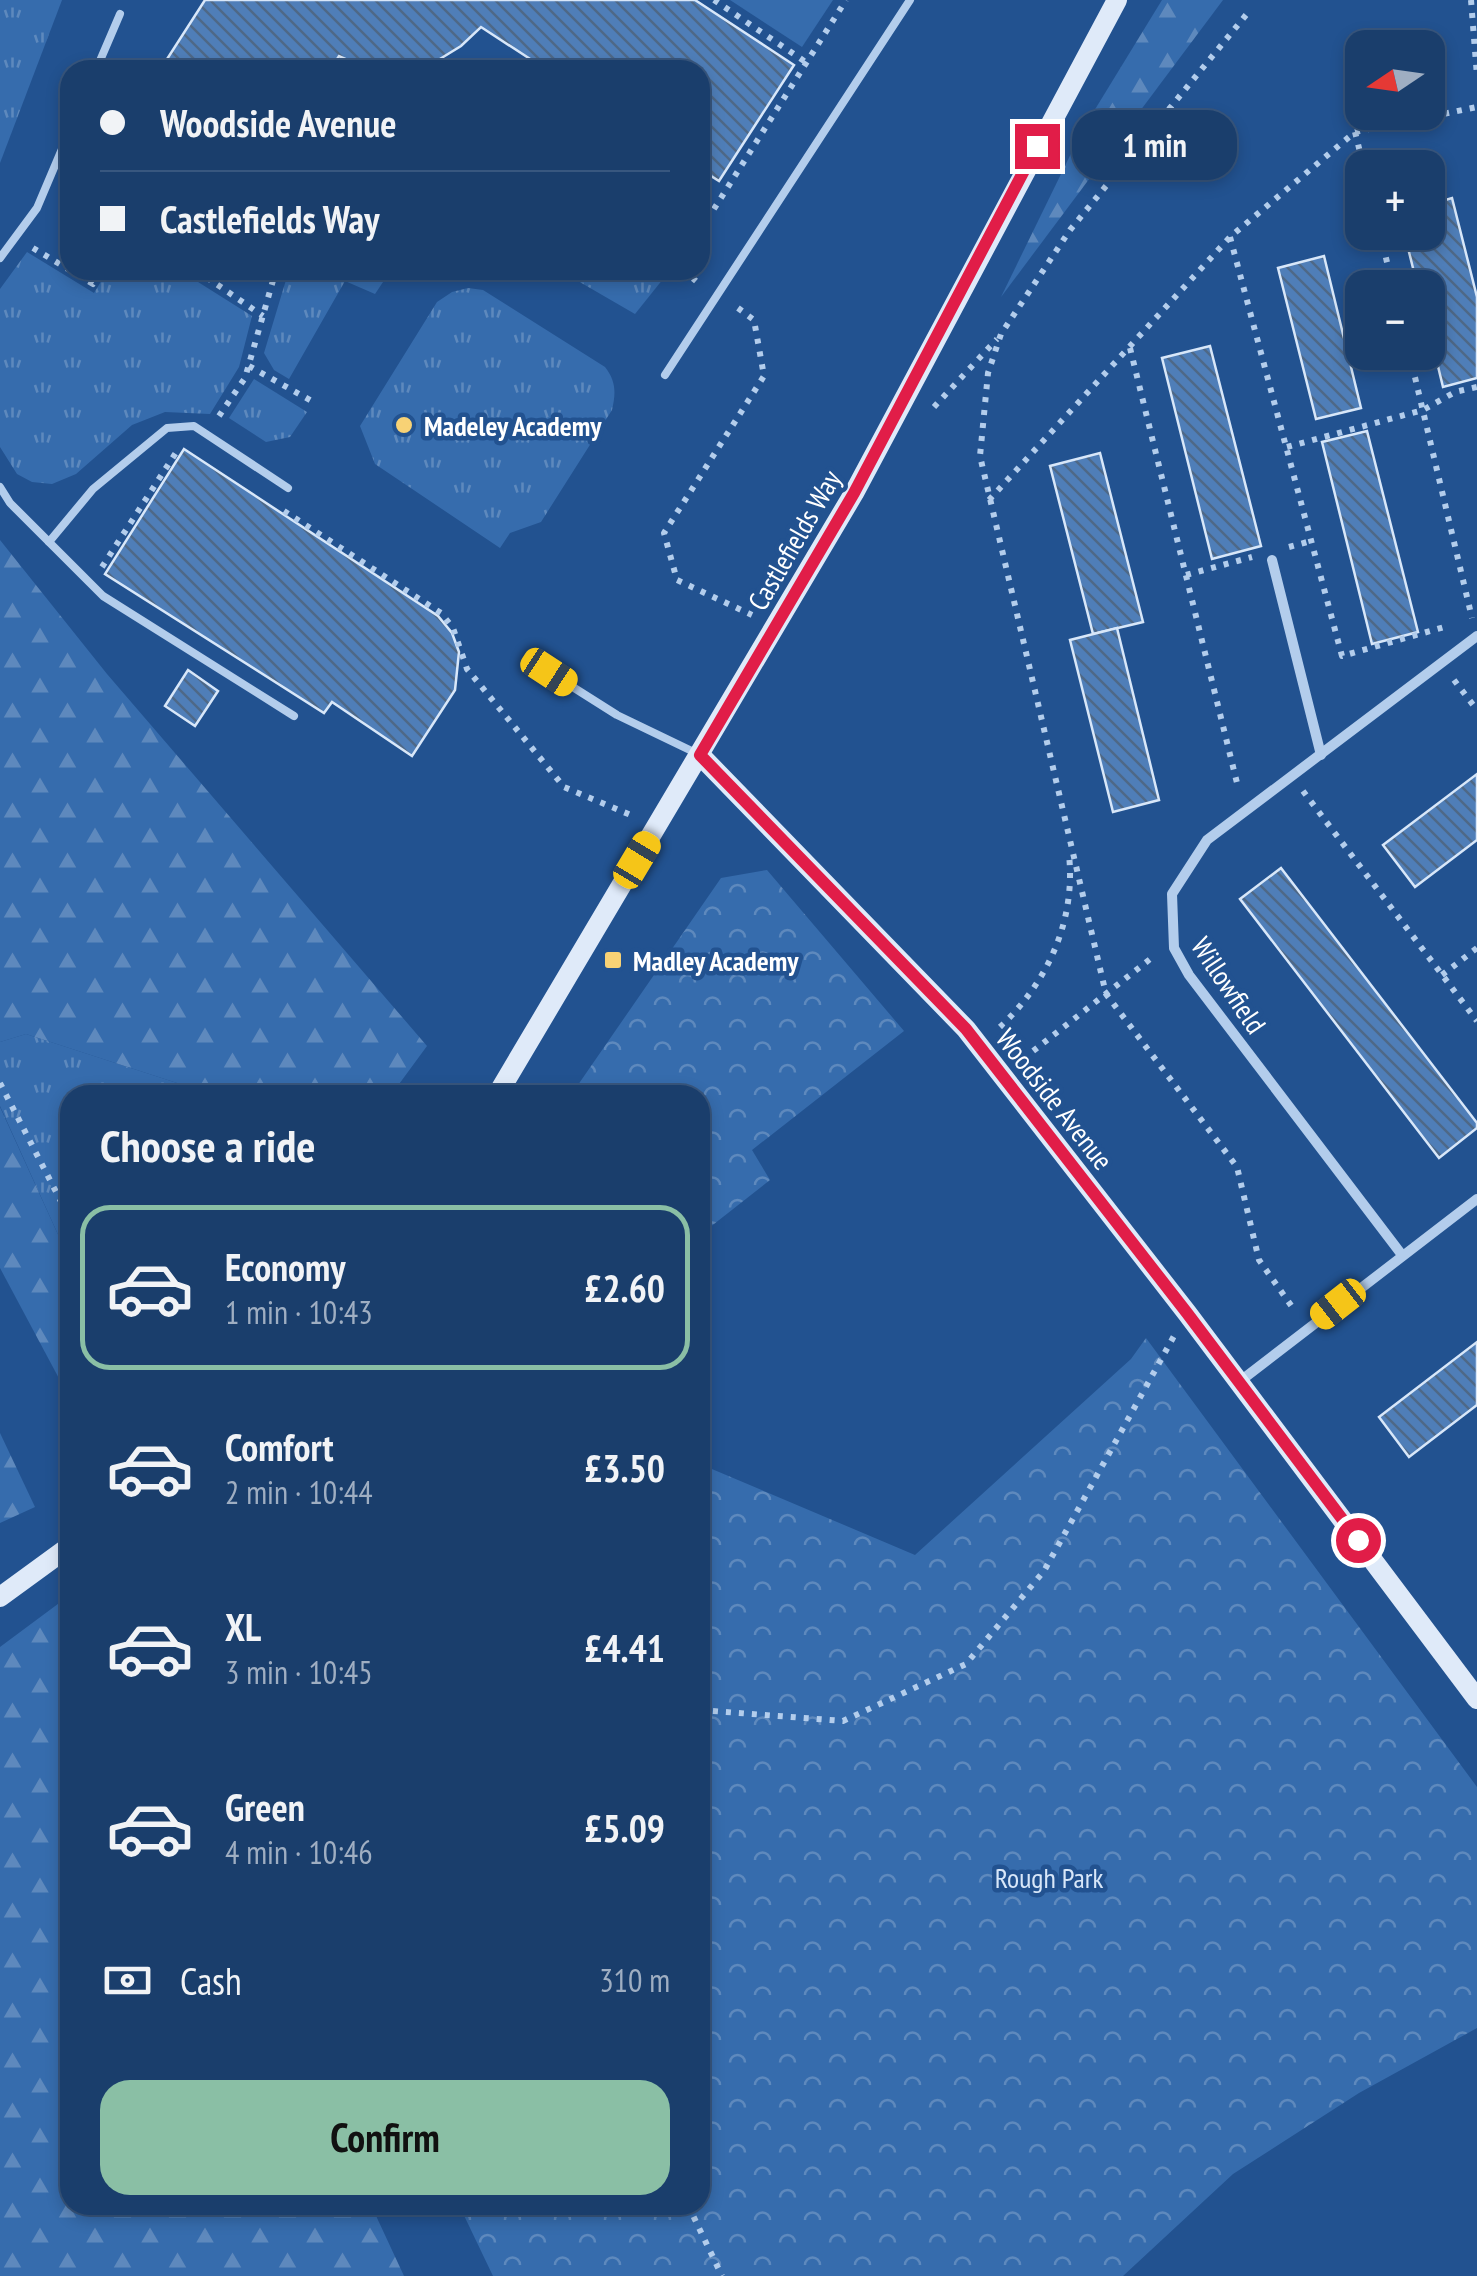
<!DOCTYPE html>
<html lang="en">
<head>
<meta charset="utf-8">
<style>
	:root { --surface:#1a3e6c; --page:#274974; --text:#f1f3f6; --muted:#9faec2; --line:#38577f; --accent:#8abfa5 }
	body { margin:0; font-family:"PT Sans Narrow",sans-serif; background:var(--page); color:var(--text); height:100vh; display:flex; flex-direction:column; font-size:38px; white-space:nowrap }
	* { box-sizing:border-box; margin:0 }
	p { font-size:32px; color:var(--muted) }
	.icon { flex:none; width:55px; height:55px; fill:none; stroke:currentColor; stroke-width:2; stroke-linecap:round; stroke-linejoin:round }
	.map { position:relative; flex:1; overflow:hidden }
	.details { position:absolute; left:60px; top:1085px; width:650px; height:1130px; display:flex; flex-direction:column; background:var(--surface); border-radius:30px; box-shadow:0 5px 15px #0003,0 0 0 2px var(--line) }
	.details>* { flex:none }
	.banner { position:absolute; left:60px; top:60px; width:650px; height:220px; border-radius:30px; box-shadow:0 5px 15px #0003,0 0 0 2px var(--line); display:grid; align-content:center; height:220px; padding:0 40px; background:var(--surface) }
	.needle { width:65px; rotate:257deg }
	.controls { position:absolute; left:1345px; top:30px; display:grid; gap:20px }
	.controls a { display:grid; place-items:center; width:100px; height:100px; border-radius:20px; background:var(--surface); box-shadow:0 5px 15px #0003,0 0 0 2px var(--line); font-size:50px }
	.end { position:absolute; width:45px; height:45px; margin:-22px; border:12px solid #e11d48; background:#fff; box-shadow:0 0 0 5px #fff }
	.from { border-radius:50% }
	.bubble { position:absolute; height:70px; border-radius:30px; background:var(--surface); box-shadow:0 5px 15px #0003,0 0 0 2px var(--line); font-size:32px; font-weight:700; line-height:70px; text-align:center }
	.car { position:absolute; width:30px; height:60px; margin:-30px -15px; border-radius:12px; box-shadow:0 0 8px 2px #0007; background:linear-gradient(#f5c518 24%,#345 0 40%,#f5c518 0 76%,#345 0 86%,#f5c518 0) }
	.banner b { display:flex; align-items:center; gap:35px; height:95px; font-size:38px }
	.banner b+b { border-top:2px solid var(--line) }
	.banner i { width:25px; height:25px; background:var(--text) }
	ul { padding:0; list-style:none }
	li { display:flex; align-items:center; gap:30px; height:165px; margin:0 20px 15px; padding:0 20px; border:5px solid transparent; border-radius:30px }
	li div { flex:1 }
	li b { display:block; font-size:38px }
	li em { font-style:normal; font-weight:700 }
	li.selected { border-color:var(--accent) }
	li>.icon { width:90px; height:90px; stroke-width:1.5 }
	h2 { padding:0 40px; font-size:45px; line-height:120px }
	.pay { display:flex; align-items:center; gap:25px; height:110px; padding:0 40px; font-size:38px }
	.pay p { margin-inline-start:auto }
	.button { display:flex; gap:20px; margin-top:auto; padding:20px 40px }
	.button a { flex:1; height:115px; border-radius:30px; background:var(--accent); color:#111; font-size:40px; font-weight:700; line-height:115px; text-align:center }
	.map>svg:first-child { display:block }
	.grass { fill:url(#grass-tufts) }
	.forest { fill:url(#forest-firs) }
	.park { fill:url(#park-crowns) }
	.pitch { fill:#366cad }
	.building { fill:url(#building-back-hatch); stroke:#d8e7f9; stroke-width:2.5 }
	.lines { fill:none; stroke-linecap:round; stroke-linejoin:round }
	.path { stroke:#b3cdec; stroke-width:6; stroke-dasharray:5 8; stroke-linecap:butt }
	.lane { stroke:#b3cdec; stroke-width:8 }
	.street { stroke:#b3cdec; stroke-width:10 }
	.secondary { stroke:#dfeaf9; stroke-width:20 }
	.route { stroke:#e11d48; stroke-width:12 }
	.poi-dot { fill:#f8d275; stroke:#225290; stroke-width:4 }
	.labels { text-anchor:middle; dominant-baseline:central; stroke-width:9; stroke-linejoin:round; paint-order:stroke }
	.poi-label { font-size:28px; font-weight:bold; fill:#fff; stroke:#225290; text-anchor:start }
	.street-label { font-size:28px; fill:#fff; stroke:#225290 }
	.park-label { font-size:28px; fill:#d8e7f9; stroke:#225290 }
</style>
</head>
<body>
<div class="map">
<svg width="1477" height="2276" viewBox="0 0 1477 2276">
	<defs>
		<pattern id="grass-tufts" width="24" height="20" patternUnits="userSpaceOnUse" patternTransform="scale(2.5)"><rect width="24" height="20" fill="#366cad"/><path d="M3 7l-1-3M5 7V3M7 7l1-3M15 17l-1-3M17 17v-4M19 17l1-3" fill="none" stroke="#5e89bd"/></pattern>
		<pattern id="forest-firs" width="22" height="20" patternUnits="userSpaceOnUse" patternTransform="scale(2.5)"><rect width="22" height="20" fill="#366cad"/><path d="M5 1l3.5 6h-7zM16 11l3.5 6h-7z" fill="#5e89bd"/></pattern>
		<pattern id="park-crowns" width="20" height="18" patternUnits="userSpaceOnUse" patternTransform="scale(2.5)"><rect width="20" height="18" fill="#366cad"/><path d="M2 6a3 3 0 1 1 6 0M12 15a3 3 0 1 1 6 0" fill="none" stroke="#5e89bd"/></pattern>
		<pattern id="building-back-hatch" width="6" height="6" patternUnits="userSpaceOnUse" patternTransform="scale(2.5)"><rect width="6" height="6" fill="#4f7eb8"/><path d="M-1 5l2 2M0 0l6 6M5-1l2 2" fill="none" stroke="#4e6887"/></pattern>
	</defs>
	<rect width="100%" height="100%" fill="#225290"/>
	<g class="grass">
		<path d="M0,0h62l-62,163z"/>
		<path d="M27,252l67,41 14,-23h71l73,46 -13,51 -29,47 -45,-2 -33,13 -56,49 -24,10 -20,-2 -15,-8 -17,-27v-158z"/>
		<path d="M289,270h102l-16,24 -30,-13 -56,98 -15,-9 -10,-17z"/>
		<path d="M559,270h105l3,4 -32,40z"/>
		<path d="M468,288l15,2 122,77c11,14 11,26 7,43l-71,112 -31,11 -10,15 -125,-84 -15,-38 77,-124 15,-10z"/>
		<path d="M254,379l53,33 -17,25 -24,5 -37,-24z"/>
		<path d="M26,1034l188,61h-144v166l-70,-155v-64z"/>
	</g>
	<g class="forest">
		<path d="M1162,0h61l-222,297 82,-168z"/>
		<path d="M0,540l107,134 320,372 -36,49h-177l-188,-61 -26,8z"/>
		<path d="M0,1107l70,154v138l-70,-131z"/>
		<path d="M0,1433l35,74 -35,16z"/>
		<path d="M70,1595v610h301l33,71h-404v-629z"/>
	</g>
	<g class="park">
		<path d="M767,870l137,161 -152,119 18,30 -70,55v-140h-129l150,-217z"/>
		<path d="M1146,1338l331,449v241l-118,65 -126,81 -110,102h-630l-34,-71h241v-741l215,91 216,-196z"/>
	</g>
	<path class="pitch" d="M730,0h103l-31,47z"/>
	<g class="building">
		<path d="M205,0h490l99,65 -75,116 -19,-12v-99h-153l-66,-43 -20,19 -26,16 -2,8h-49l-23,-4 -22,-10 -9,14h-170z"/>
		<path d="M1452,198l25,99v81l-34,9 -15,-62v-37h-10l-14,-56h24v-27z"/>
		<path d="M1324,256l37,152 -45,11 -38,-151z"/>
		<path d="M1210,346l51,200 -49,13 -50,-201z"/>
		<path d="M1367,431l51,201 -46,12 -50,-202z"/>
		<path d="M184,449l254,167 14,17 7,19 -4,38 -43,66 -80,-54 -8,11 -219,-139z"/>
		<path d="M1100,453l43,169 -50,12 -43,-168z"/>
		<path d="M1117,628l42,172 -46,12 -43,-172z"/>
		<path d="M188,670l30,21 -23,35 -30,-20z"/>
		<path d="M1477,774v66l-62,47 -32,-42z"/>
		<path d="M1281,868l196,255v5l-38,30 -199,-259z"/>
		<path d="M1477,1342v63l-68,52 -30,-40z"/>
	</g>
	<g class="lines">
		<g class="path">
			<path d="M714,0l93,63"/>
			<path d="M1471,0l6,76"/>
			<path d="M1246,15l-176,215 -69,104 -13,39 -8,83 126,538 131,173 22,93 36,51"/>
			<path d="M477,70l17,-10 16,10"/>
			<path d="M1355,132l9,36"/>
			<path d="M700,231l146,-231"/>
			<path d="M1380,232l13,56"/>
			<path d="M1230,237l112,419 106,-30"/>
			<path d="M33,248l60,36 9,-14"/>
			<path d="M196,270l67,46"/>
			<path d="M683,270l13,11"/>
			<path d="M738,308l16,12 10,56 -100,157 13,47 75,35"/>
			<path d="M1130,348l108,439"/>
			<path d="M1409,352l63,266"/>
			<path d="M249,366l68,38"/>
			<path d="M934,407l63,-68"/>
			<path d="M219,416l26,-38 31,-108"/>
			<path d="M1287,447l136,-37 32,-18 22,-5"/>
			<path d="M989,500l241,-263 125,-105 122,-25"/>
			<path d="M284,511l157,102 12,15 14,41 97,118 69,29"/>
			<path d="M1289,547l22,-6"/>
			<path d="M102,567l75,-116"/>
			<path d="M1186,575l66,-18"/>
			<path d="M1454,680l23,30"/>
			<path d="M1303,791l174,230"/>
			<path d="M1442,975l35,-27"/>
			<path d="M1000,1027c47,-44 76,-106 69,-172"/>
			<path d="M1023,1059l131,-103"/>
			<path d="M0,1083l70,136"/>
			<path d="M700,1710l143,11 123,-57 78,-93 130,-235"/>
			<path d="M688,2205l34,71"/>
		</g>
		<g class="lane">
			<path d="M96,70l24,-56"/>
			<path d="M0,258l37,-50 33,-78"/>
			<path d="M665,375l245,-375"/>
			<path d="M0,487l10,16 93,93 191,120"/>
			<path d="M49,542l44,-53 74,-61 27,-2 94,62"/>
			<path d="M549,672l68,43 79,38"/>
		</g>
		<g class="street">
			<path d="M1272,560l49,195"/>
			<path d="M1402,1255l-213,-280 -15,-27 -2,-54 35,-54 270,-204"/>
			<path d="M1239,1382l238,-183"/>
		</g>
		<g class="secondary">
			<path d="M700,755l266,274 221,284 290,386"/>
			<path d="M497,1095l357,-602 263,-493"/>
			<path d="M0,1597l70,-51"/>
		</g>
	</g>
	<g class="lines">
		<path class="route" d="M1037,146l-183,347 -154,262 266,274 221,284 171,227"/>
	</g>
	<g class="poi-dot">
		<circle cx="404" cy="425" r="10"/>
		<rect x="603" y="950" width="20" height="20" rx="5"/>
	</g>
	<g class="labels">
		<g class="poi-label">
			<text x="424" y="425">Madeley Academy</text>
			<text x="633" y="960">Madley Academy</text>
		</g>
		<g class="street-label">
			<text transform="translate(794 540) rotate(-60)">Castlefields Way</text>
			<text transform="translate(1229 985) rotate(56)">Willowfield</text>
			<text transform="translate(1055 1099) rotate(52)">Woodside Avenue</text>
		</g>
		<g class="park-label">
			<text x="1049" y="1877">Rough Park</text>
		</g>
	</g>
</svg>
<div class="controls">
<a><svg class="needle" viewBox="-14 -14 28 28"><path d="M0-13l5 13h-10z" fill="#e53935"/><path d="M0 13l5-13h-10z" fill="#9faec2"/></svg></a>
<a>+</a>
<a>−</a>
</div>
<i class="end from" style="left:1358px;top:1540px"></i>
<i class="end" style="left:1037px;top:146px"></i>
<div class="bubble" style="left:1072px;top:110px;width:165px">1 min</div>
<i class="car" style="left:549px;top:672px;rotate:123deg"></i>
<i class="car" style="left:637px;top:860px;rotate:31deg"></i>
<i class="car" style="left:1338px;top:1304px;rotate:232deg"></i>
<div class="banner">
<b><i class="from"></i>Woodside Avenue</b>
<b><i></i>Castlefields Way</b>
</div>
<section class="details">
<h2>Choose a ride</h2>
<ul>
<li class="selected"><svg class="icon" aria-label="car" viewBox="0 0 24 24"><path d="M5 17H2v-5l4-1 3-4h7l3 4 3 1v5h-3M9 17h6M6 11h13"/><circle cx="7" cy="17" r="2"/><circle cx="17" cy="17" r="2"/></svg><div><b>Economy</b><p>1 min · 10:43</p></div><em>£2.60</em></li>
<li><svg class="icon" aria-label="car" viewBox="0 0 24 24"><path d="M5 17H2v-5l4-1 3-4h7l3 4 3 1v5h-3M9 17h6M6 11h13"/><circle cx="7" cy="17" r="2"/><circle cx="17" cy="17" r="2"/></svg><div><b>Comfort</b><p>2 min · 10:44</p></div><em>£3.50</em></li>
<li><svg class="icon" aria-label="car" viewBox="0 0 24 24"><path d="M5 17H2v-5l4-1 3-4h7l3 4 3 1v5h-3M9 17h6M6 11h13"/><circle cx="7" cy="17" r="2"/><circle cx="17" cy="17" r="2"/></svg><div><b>XL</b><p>3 min · 10:45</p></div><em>£4.41</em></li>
<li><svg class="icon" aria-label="car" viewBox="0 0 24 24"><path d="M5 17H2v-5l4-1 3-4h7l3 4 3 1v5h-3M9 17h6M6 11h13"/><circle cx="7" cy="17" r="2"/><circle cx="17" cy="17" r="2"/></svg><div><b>Green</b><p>4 min · 10:46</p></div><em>£5.09</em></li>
</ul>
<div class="pay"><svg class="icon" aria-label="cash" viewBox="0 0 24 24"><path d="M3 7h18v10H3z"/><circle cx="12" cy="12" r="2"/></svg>Cash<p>310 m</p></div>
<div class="button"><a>Confirm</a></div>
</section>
</div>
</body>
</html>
